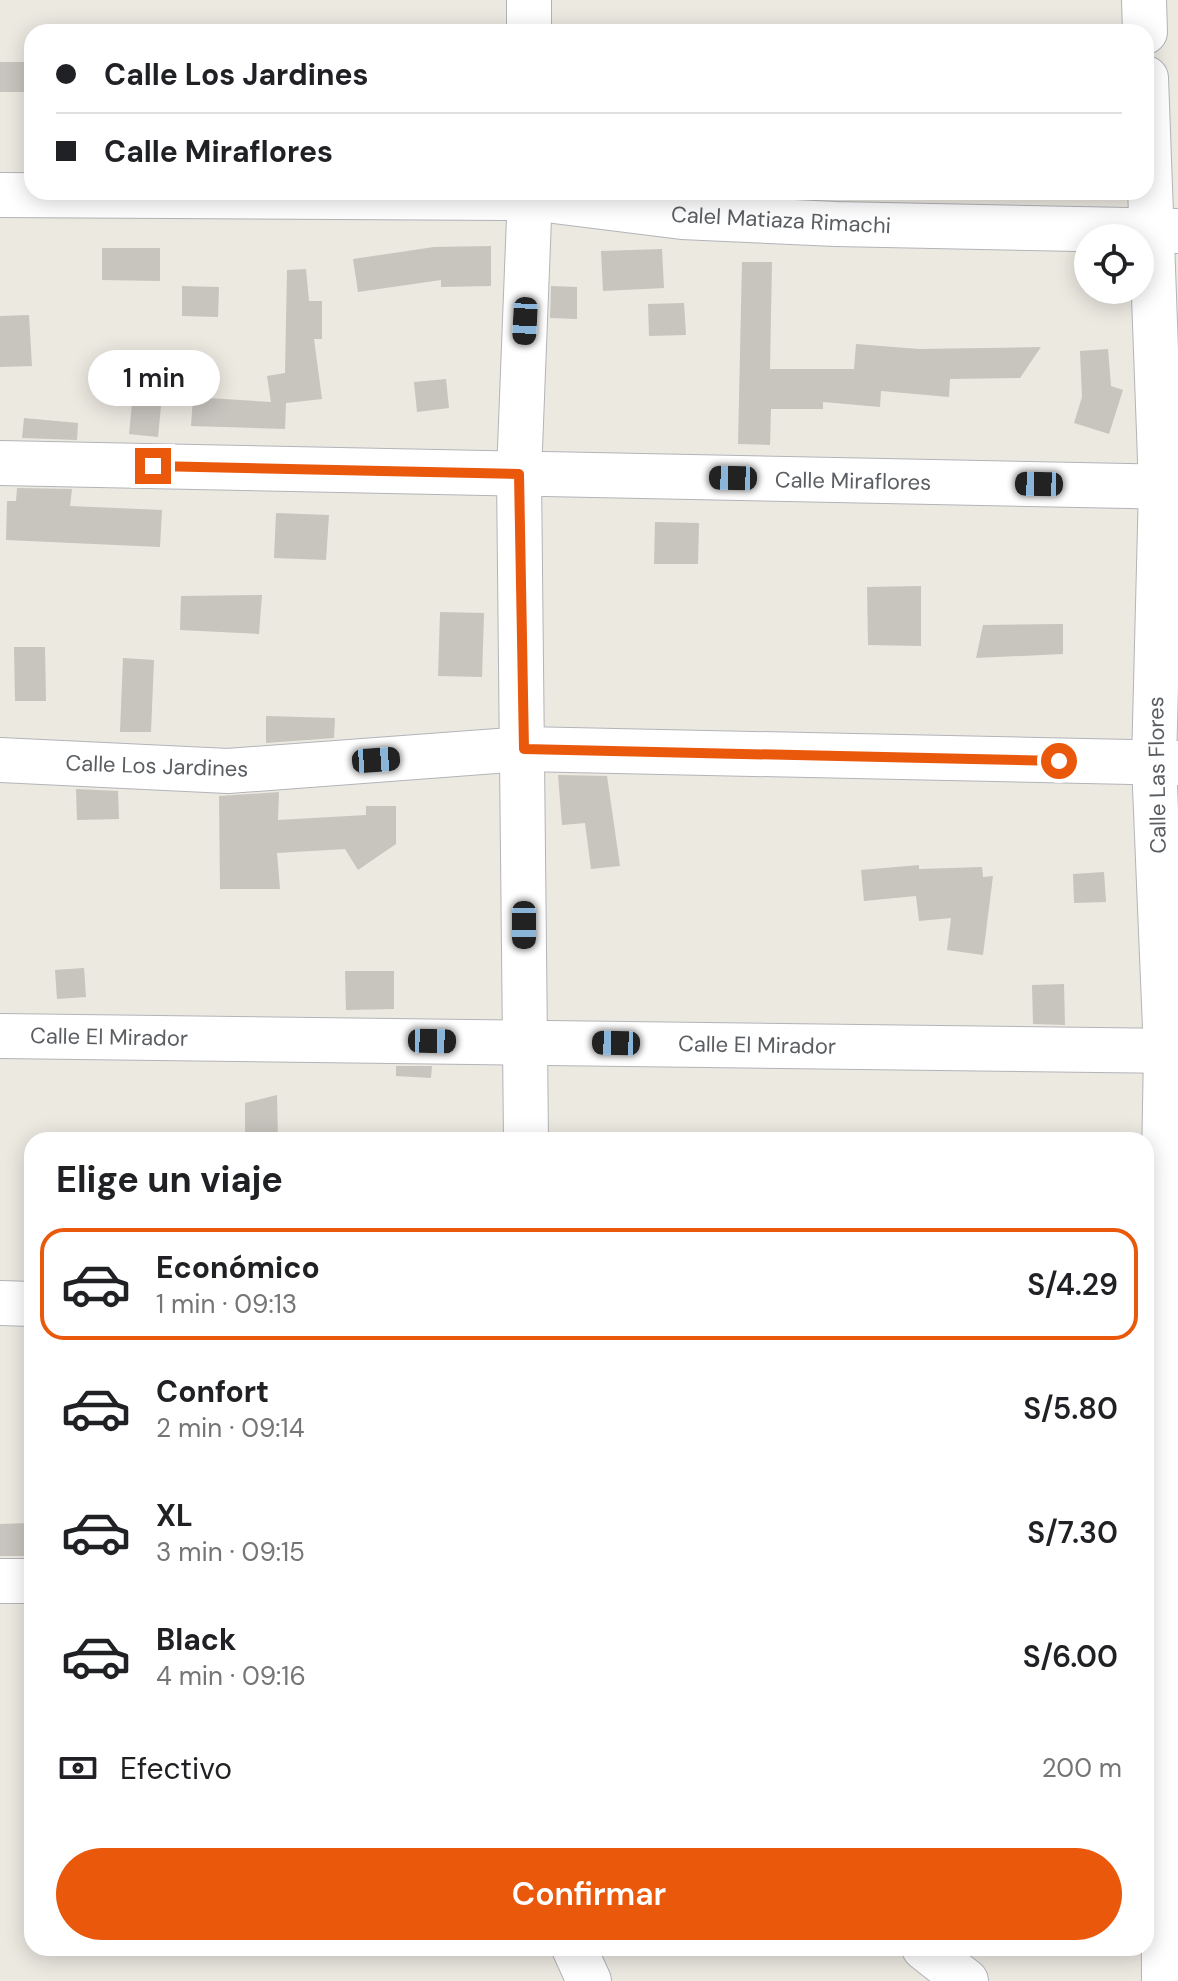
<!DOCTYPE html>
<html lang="es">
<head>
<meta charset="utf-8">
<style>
	:root { --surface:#fff; --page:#f2f2f2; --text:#202124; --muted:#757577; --line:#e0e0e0; --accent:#ea580c }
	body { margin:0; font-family:"DM Sans",sans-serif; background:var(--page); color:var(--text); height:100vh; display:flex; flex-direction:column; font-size:30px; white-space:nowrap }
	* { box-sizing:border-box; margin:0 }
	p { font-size:26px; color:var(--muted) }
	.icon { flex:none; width:44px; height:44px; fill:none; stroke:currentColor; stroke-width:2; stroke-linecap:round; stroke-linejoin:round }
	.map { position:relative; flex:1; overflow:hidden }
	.panel { position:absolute; left:24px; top:1132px; width:1130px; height:824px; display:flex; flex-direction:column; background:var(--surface); border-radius:24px; box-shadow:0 4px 20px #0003 }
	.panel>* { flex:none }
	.guide { position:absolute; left:24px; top:24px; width:1130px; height:176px; border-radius:24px; box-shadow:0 4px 20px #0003; display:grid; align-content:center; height:176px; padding:0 32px; background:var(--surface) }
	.buttons { position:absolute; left:1074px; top:224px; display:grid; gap:16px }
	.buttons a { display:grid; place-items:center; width:80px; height:80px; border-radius:50%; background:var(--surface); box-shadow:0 4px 20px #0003; font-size:40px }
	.end { position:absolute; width:36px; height:36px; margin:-18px; border:10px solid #ea580c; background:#fff; box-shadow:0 0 0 4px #fff }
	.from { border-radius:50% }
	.bubble { position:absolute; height:56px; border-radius:28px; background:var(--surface); box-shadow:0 4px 20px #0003; font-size:26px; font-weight:600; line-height:56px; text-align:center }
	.car { position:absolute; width:24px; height:48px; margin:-24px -12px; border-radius:10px; box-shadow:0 0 6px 2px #0007; background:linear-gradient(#222 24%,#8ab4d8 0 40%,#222 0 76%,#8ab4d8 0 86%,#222 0) }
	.guide b { display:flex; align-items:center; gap:28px; height:76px; font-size:30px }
	.guide b+b { border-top:2px solid var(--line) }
	.guide i { width:20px; height:20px; background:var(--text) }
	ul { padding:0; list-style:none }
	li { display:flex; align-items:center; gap:24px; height:112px; margin:0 16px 12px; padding:0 16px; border:4px solid transparent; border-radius:24px }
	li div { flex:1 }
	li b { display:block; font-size:30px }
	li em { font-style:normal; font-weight:600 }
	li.current { border-color:var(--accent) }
	li>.icon { width:72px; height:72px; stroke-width:1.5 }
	h2 { padding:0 32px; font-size:36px; line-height:96px }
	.pay { display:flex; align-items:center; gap:20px; height:88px; padding:0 32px; font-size:30px }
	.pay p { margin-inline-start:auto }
	.button { display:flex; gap:16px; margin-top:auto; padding:16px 32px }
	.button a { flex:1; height:92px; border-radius:48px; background:var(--accent); color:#fff; font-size:32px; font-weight:600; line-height:92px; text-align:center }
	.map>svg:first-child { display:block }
	.building { fill:#c8c4be }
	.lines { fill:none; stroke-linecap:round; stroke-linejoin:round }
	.minor-casing { stroke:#b2b4b9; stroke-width:46 }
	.minor { stroke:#fff; stroke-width:44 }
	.route { stroke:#ea580c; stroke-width:10 }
	.labels { text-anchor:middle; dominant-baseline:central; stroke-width:6; stroke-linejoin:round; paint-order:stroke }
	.street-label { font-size:22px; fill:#5a5e62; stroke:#fff }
</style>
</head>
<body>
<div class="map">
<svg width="1178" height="1981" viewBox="0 0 1178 1981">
	<rect width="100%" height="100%" fill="#ece9e1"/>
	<g class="building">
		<rect x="0" y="62" width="32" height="30"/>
		<path d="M491,246v40l-50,1v-7l-83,12 -5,-33 81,-12z"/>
		<path d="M102,248h58v33l-58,-1z"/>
		<path d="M662,249l2,39 -61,3 -2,-40z"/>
		<path d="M742,262h30l-2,107h84l2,-25 63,5 122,-2 -21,31 -70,1 -1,18 -68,-6 -1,16 -57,-5v7h-52l-1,36 -32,-1z"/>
		<path d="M306,269l3,32h13v38h-8l8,60 -36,4 -1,26 -94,-3 2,-29 78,5 -4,-26 18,-3 2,-103z"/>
		<path d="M182,286l37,1 -1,30 -36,-1z"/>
		<path d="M551,286l26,1v32l-27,-1z"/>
		<path d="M684,303l2,32 -37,1 -1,-32z"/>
		<path d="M29,315l3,51 -32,1v-51z"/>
		<path d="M1108,349l3,37 12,4 -14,44 -35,-11 8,-26 -2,-46z"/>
		<path d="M446,379l3,29 -32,4 -3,-30z"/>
		<path d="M132,403l29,3 -3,31 -29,-3z"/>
		<path d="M24,418l54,5 -1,17 -55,-2z"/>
		<path d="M17,488l55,1 -2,17 92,4 -2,37 -154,-7 1,-39h9z"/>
		<path d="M276,513l53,2 -3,45 -52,-2z"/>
		<path d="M655,522l44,1 -1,41h-44z"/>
		<path d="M921,586v60l-53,-1 -1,-58z"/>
		<path d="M262,595l-3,39 -79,-4 1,-34z"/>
		<path d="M440,612l44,1 -2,64 -44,-1z"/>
		<path d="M1063,624v30l-87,4 7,-33z"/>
		<path d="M14,647h31l1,54h-31z"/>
		<path d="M123,658l31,2 -3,72h-31z"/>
		<path d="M266,716l69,2 -1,20 -68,5z"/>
		<path d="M558,775l49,1 13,90 -29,3 -6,-46 -23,2z"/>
		<path d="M76,789l42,2 1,28 -42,1z"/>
		<path d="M279,792l-1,28 88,-5v-9h30v38l-38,26 -13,-21 -68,4 3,36h-60l-1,-93z"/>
		<path d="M919,865v4l63,-2 1,10 10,-1 -10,79 -36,-5 4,-32 -32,3 -3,-25 -52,5 -3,-31z"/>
		<path d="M1104,872l2,30 -32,1 -1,-29z"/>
		<path d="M84,968l2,29 -29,2 -2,-29z"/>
		<path d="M345,971h49v38l-48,1z"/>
		<path d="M1064,984l1,41 -32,-1 -1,-39z"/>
		<path d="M396,1066h36l-1,12 -35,-2z"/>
		<path d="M277,1095l1,44h-33v-36z"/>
		<path d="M32,1523v33h-32v-32z"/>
	</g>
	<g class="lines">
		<defs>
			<g id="minor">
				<path d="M529,0v32"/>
				<path d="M1144,0l1,32"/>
				<path d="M1146,78l15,409 -7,276 12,289 -5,271 3,658"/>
				<path d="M0,195l530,3 152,19 154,7 342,7"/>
				<path d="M0,463l1178,24"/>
				<path d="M0,760l228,11 296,-22 654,14"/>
				<path d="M0,1036l1178,15"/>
				<path d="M526,1140l-7,-666 11,-282"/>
				<path d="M0,1303l32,1"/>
				<path d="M0,1581h32"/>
				<path d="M574,1948l15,33"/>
				<path d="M924,1948l42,33"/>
			</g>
		</defs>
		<use href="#minor" class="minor-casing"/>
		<use href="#minor" class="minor"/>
	</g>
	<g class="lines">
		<path class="route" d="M153,466l366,8 5,275 535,12"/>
	</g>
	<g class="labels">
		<g class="street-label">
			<text transform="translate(781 220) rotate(3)">Calel Matiaza Rimachi</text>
			<text transform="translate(853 481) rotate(1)">Calle Miraflores</text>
			<text transform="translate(157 766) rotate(2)">Calle Los Jardines</text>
			<text transform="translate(1157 775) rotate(-91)">Calle Las Flores</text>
			<text transform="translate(109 1037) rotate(1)">Calle El Mirador</text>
			<text transform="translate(757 1045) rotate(1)">Calle El Mirador</text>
		</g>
	</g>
</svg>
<div class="buttons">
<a><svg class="icon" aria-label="locate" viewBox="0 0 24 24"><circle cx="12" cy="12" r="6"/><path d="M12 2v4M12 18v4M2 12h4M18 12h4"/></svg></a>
</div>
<i class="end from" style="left:1059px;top:761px"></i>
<i class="end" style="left:153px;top:466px"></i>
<div class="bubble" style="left:88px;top:350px;width:132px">1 min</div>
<i class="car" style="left:525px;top:321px;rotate:183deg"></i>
<i class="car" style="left:733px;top:478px;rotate:271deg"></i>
<i class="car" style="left:1039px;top:484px;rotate:271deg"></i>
<i class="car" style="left:376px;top:760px;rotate:86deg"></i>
<i class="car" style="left:524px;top:925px;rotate:180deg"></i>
<i class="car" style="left:432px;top:1041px;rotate:91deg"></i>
<i class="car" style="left:616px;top:1043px;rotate:271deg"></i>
<div class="guide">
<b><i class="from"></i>Calle Los Jardines</b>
<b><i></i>Calle Miraflores</b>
</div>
<section class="panel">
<h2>Elige un viaje</h2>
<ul>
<li class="current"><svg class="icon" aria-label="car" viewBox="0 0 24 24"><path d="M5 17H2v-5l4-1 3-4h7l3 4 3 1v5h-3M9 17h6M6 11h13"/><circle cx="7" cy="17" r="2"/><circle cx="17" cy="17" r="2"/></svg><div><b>Económico</b><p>1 min · 09:13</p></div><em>S/4.29</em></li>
<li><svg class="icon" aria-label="car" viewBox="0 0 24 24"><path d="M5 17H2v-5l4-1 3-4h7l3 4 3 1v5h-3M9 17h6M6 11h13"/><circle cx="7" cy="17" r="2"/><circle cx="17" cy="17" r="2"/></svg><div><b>Confort</b><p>2 min · 09:14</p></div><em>S/5.80</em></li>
<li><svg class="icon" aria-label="car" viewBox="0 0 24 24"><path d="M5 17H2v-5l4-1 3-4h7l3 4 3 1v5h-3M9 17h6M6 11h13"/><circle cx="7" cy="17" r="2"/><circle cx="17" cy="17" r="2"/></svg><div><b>XL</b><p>3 min · 09:15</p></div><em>S/7.30</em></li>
<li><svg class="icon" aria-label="car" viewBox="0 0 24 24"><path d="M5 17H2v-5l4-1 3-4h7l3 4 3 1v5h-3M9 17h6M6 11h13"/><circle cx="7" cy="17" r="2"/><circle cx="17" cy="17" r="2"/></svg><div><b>Black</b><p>4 min · 09:16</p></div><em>S/6.00</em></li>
</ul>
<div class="pay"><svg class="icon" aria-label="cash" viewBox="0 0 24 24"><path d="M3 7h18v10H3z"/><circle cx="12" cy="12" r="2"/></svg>Efectivo<p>200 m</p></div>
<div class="button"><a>Confirmar</a></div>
</section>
</div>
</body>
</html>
